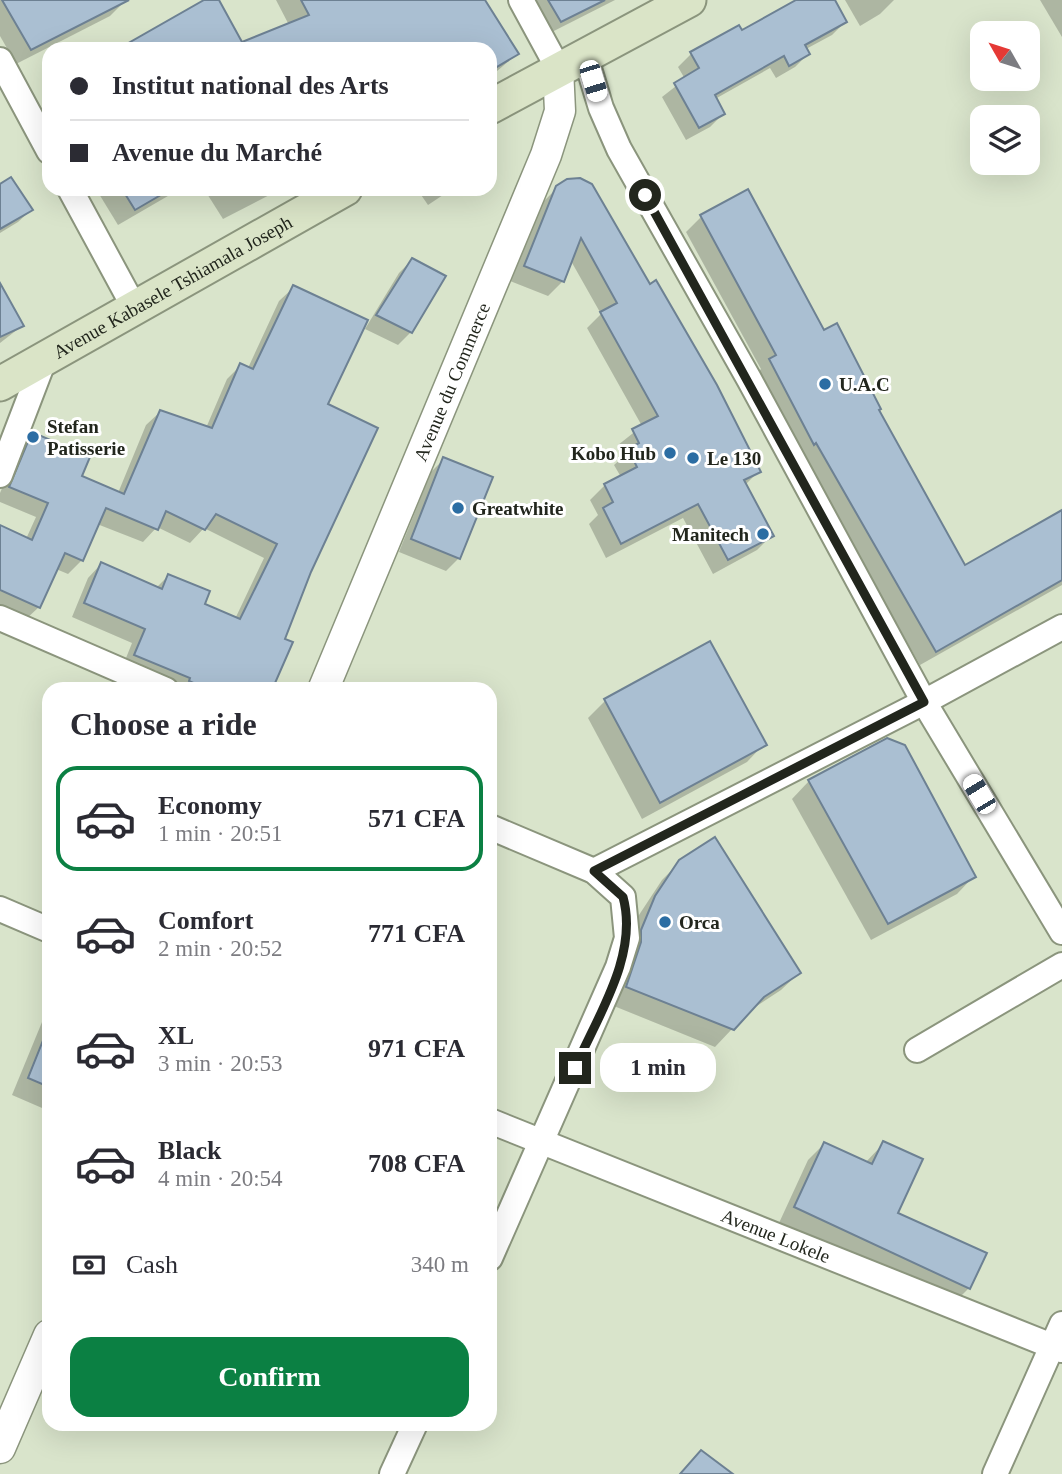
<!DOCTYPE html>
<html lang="en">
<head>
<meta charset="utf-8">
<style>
	:root { --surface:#fff; --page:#f2f2f3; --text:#2b2b33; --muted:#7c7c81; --line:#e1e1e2; --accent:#0b8043 }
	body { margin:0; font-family:"Times New Roman",serif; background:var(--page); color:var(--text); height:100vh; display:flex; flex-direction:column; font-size:26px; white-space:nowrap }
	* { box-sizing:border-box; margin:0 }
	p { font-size:23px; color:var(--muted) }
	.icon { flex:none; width:38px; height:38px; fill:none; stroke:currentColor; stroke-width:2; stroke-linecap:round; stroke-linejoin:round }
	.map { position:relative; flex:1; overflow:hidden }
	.side { position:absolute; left:42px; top:682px; width:455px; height:749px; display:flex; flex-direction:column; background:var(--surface); border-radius:21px; box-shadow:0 7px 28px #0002 }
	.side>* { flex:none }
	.top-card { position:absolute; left:42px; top:42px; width:455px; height:154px; border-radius:21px; box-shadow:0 7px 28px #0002; display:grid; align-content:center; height:154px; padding:0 28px; background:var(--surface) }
	.needle { width:46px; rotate:309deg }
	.controls { position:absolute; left:970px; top:21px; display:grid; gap:14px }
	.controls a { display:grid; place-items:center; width:70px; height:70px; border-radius:14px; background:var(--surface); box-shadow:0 7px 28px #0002; font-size:35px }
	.end { position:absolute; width:32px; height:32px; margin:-16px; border:9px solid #22261d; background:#fff; box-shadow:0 0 0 4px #fff }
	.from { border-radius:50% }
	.bubble { position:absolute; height:49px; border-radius:21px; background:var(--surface); box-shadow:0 7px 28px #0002; font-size:23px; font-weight:800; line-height:49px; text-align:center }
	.car { position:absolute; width:21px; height:42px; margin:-21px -10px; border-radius:9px; box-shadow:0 0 5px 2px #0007; background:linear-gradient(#fff 24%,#345 0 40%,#fff 0 76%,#345 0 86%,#fff 0) }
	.top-card b { display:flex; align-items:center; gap:24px; height:66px; font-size:26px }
	.top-card b+b { border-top:2px solid var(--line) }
	.top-card i { width:18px; height:18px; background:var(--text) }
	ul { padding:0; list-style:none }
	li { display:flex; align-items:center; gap:21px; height:105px; margin:0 14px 10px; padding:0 14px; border:4px solid transparent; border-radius:21px }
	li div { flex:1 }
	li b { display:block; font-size:26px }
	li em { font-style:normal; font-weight:800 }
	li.active { border-color:var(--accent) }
	li>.icon { width:63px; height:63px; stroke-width:1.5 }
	h2 { padding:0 28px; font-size:32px; line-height:84px }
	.pay { display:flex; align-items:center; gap:18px; height:77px; padding:0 28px; font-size:26px }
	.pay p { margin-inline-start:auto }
	.button { display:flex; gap:14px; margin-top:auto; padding:14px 28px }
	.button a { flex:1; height:80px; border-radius:21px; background:var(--accent); color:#fff; font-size:28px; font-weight:800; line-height:80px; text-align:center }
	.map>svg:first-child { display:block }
	.shadow { fill:#0003 }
	.building { fill:#aabfd2; stroke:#6d8193; stroke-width:2 }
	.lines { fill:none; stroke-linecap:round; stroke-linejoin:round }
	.minor-casing { stroke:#8b957d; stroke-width:28 }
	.tertiary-casing { stroke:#8b957d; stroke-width:33 }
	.secondary-casing { stroke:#8b957d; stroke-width:37 }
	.minor { stroke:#fff; stroke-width:24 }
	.tertiary { stroke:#fff; stroke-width:30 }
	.secondary { stroke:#dae4c7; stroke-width:33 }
	.route { stroke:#22261d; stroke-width:9 }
	.poi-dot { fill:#2b6da3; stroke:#fff; stroke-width:2.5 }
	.labels { text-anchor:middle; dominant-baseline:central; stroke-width:6; stroke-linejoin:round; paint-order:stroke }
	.street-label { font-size:19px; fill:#22261d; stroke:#fff }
	.poi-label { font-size:19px; font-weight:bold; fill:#22261d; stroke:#fff; text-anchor:start }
</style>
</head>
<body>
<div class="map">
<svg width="1062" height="1474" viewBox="0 0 1062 1474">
	<rect width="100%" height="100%" fill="#d9e4cb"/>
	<g class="shadow">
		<path d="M0,0h125v1l-15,15 -94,48 -16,-28z"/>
		<path d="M207,0h10l24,44 48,-19 -13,-25h207l34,54 -27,23v-28h-361z"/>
		<path d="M525,0h90l-69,35z"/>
		<path d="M799,0h34l12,22 -13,13 -26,14 2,5 -13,13 -19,11 -6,-10 -55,31 8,15 -13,13 -24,13 -24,-43 23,-18 -7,-12 13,-13 51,-22z"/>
		<path d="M845,0h49l-14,14 -20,12z"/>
		<path d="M1040,0h22v37z"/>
		<path d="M0,186l31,24 -13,12 -18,11z"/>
		<path d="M557,188l202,283 -14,14 26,51 -14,14 -44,24 -30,-56 -77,40 -17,-34 9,-9 -8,-15 15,-15 16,-8 -7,-12 10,-9 -6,-11 24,-19 -55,-98 14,-14 -30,-53 -8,20 -15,15 -38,-15 32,-78z"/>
		<path d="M96,189h84l-62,36z"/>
		<path d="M204,189h77l-58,30z"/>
		<path d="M417,189h35l-24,16z"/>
		<path d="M747,191l76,141 54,79 87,157 98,-56v73l-142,80 -165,-290 6,-6 -75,-137 15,-15z"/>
		<path d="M412,260l-1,72 -13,13 -33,-16 34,-56z"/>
		<path d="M0,286l22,40 -22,17z"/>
		<path d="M293,288l32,117 -15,166 -27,69 -13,50h-101l-47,-22 10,-25 -60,-26 16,-39 13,-14 55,24 12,-12 34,29 33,14 29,-61 -60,-30 -14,15 -33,-16 -14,15 -46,-18 -15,36 -14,14 -12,-5 -17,38 -14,13 -25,-11v-82l26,12 10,-22 -36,-15v-9l19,-45 14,-14 47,43 38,16 28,-68 14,-13 46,16 21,-49 14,-14 7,3 31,-67z"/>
		<path d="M444,459l15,99 -13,13 -47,-19 32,-80z"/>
		<path d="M605,701l159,43 -17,18 -105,57 -54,-101z"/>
		<path d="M809,781l165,95 -17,18 -86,46 -79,-141z"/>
		<path d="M680,862l119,111 -18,17 -32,21 -34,36 -106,-43 15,-55 15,-34 23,-35z"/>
		<path d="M49,1005v106l-37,-16z"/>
		<path d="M824,1144l41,19 18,-19 13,70 73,74 -16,16 -174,-81 29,-63z"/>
	</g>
	<g class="building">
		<path d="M2,0h127l-98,50z"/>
		<path d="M204,0h15l23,42 67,-27 -8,-15h184l34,54 -29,17v-22h-372z"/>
		<path d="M548,0h57l-44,22z"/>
		<path d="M796,0h39l12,22 -42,23 5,9 -21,12 -5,-10 -69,39 10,19 -26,14 -25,-45 25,-15 -9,-16 49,-27 3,5z"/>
		<path d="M11,177l22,33 -33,19v-45z"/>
		<path d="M580,178l12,6 58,100 6,-4 61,105 44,87 -17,8 30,56 -46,24 -30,-56 -77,40 -18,-36 10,-6 -9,-18 33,-17 -9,-18 11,-6 -7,-14 26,-13 -58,-104 17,-9 -36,-65 -17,44 -40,-16 32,-80 11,-7z"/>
		<path d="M122,189h49l-36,21z"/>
		<path d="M748,189l76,141 13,-7 44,86 -2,1 86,155 97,-55v70l-126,72 -120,-209 -2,2 -45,-86 7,-4 -76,-140z"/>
		<path d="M412,258l34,18 -34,57 -36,-18z"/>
		<path d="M0,283l24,43 -24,11z"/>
		<path d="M293,285l75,35 -40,84 50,24 -67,144 -26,67 8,3 -21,48h-63l-20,-9 1,-3 -56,-23 11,-26 -61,-26 17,-41 61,27 6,-15 42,17 -5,13 35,15 37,-75 -61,-30 -11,16 -39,-19 -8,19 -52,-22 -23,53 -18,-8 -25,55 -40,-18v-65l32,15 16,-37 -39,-16 23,-55 58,25 -8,19 42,18 36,-84 52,18 28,-65 13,6z"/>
		<path d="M443,457l50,20 -33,82 -49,-20z"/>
		<path d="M710,641l57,104 -107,58 -56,-104z"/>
		<path d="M887,738l18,7 71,132 -88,47 -80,-144z"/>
		<path d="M715,837l86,136 -37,24 -30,33 -108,-43 15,-45v-12l14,-34 24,-36z"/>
		<path d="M48,1028h1v59l-21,-9z"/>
		<path d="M883,1141l40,18 -25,54 89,40 -17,36 -176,-82 30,-65 48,22z"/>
		<path d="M701,1450l32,24h-53z"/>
	</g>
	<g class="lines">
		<defs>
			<g id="minor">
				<path d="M521,0l37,68"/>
				<path d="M585,55l16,53 18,41 130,230 175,323 138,230"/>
				<path d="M0,60l49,91"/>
				<path d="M70,189l64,118"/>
				<path d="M0,475l44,-115"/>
				<path d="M0,618l166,72"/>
				<path d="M490,827l104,44 29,26 4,41 -9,29 -128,291"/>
				<path d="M594,871l330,-169 138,-75"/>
				<path d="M0,909l49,21"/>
				<path d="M917,1050l145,-85"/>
				<path id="s1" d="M490,1121l572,229"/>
				<path d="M392,1474l23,-50"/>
				<path d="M995,1474l67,-150"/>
			</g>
			<g id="tertiary">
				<path id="s2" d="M323,690l223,-535 14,-44 -2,-43"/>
				<path d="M0,1448l49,-113"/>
			</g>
			<g id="secondary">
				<path d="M490,107l199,-107"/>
				<path id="s3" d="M0,384l345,-195"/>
			</g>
		</defs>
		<use href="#minor" class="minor-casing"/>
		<use href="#tertiary" class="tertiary-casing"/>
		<use href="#secondary" class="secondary-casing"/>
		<use href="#minor" class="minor"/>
		<use href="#tertiary" class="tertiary"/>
		<use href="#secondary" class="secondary"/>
	</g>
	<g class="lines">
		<path class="route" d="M575,1068c22,-51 64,-113 48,-171l-29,-26 330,-169 -279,-507"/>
	</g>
	<g class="poi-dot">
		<circle cx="825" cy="384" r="7"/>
		<circle cx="33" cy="437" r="7"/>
		<circle cx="670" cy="453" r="7"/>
		<circle cx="693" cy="458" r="7"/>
		<circle cx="458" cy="508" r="7"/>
		<circle cx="763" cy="534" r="7"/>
		<circle cx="665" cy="922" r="7"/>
	</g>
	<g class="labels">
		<g class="street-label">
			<text stroke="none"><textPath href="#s3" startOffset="198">Avenue Kabasele Tshiamala Joseph</textPath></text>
			<text stroke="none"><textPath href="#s2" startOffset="334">Avenue du Commerce</textPath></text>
			<text stroke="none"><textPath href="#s1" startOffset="308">Avenue Lokele</textPath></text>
		</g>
		<g class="poi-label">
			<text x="839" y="384">U.A.C</text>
			<text x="47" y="426">Stefan<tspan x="47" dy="22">Patisserie</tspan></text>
			<text x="656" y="453" text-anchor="end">Kobo Hub</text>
			<text x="707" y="458">Le 130</text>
			<text x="472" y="508">Greatwhite</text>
			<text x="749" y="534" text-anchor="end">Manitech</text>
			<text x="679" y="922">Orca</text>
		</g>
	</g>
</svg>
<div class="controls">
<a><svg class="needle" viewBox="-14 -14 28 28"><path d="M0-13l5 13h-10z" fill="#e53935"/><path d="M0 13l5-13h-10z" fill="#7c7c81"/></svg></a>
<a><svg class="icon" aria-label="layers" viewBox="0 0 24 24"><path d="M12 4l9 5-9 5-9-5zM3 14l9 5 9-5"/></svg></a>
</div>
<i class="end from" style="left:645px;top:195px"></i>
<i class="end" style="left:575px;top:1068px"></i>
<div class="bubble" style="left:600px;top:1043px;width:116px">1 min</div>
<i class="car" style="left:593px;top:81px;rotate:163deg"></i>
<i class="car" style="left:979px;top:794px;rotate:329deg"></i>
<div class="top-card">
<b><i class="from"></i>Institut national des Arts</b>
<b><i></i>Avenue du Marché</b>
</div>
<section class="side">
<h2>Choose a ride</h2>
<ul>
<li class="active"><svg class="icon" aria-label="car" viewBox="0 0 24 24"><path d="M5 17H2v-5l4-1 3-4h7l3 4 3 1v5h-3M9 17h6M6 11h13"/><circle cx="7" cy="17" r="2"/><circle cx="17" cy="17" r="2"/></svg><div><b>Economy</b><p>1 min · 20:51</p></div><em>571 CFA</em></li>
<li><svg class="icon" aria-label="car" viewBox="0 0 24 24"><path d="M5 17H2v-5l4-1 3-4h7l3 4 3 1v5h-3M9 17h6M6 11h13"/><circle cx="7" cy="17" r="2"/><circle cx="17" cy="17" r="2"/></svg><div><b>Comfort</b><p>2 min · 20:52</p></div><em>771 CFA</em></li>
<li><svg class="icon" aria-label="car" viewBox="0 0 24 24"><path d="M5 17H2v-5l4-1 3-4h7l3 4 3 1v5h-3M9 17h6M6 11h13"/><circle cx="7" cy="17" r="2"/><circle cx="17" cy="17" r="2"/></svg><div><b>XL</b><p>3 min · 20:53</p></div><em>971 CFA</em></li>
<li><svg class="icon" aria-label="car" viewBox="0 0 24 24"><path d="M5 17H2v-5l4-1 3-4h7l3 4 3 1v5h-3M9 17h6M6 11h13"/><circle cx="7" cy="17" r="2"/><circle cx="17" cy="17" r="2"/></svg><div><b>Black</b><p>4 min · 20:54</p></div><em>708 CFA</em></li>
</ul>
<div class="pay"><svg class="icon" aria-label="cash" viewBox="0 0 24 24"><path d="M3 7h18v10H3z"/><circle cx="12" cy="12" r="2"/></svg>Cash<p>340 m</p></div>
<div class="button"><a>Confirm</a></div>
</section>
</div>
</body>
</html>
